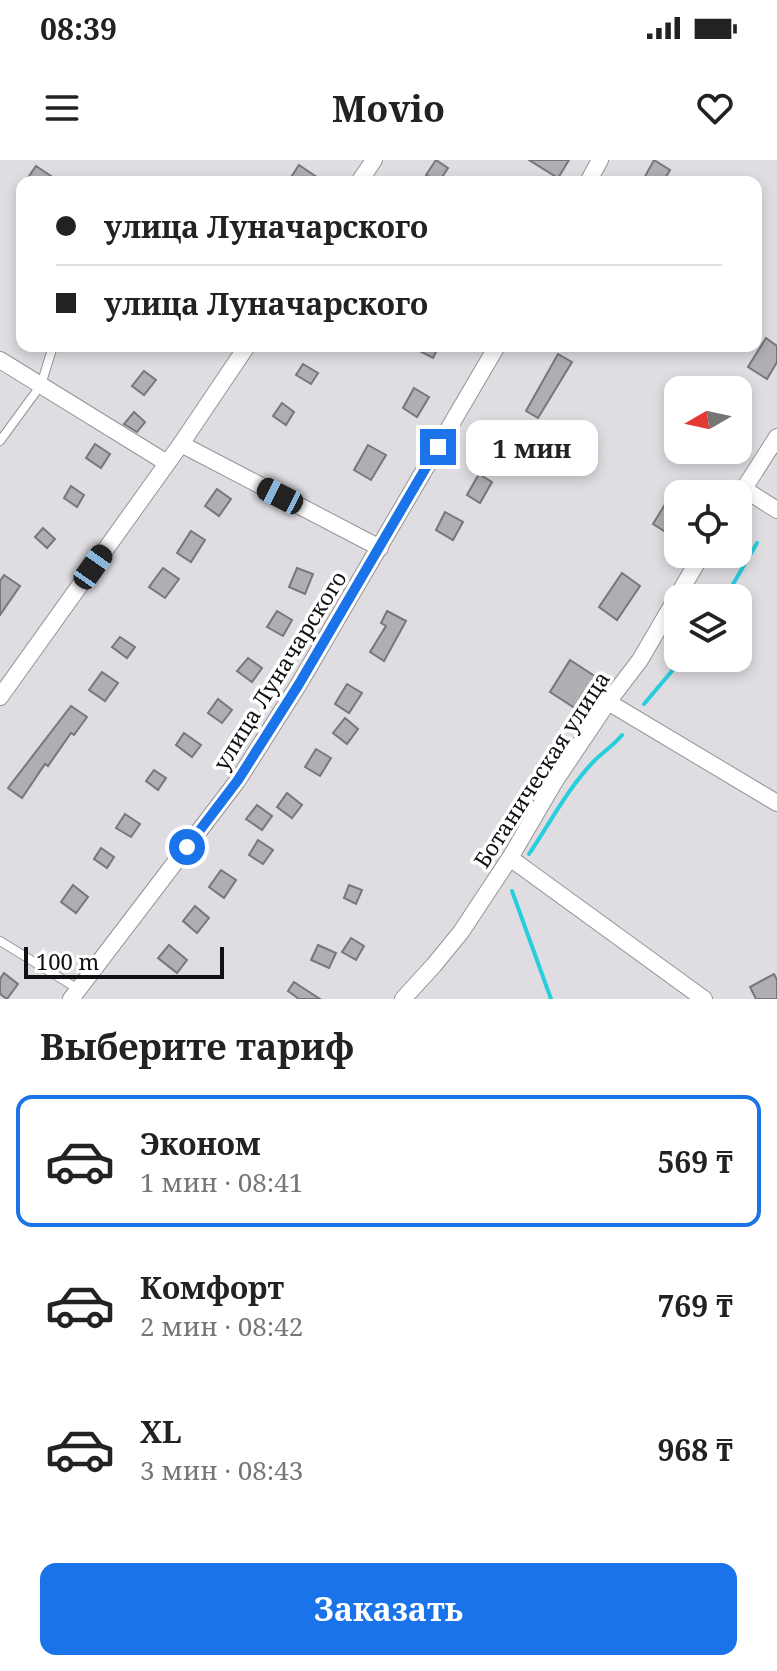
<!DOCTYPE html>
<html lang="ru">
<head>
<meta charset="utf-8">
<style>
	:root { --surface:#fff; --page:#f2f2f2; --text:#222; --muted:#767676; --line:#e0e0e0; --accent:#1a73e8 }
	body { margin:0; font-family:"Noto Serif",serif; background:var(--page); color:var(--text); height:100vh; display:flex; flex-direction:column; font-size:30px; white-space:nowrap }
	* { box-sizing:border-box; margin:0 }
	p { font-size:26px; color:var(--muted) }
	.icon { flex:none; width:44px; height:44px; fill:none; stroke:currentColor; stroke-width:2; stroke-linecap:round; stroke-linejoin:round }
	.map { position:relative; height:839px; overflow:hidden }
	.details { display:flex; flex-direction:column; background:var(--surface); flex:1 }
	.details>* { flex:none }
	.banner { position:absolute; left:16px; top:16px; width:746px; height:176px; border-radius:16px; box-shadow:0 4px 12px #0003; display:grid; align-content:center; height:176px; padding:0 40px; background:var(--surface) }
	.needle { width:52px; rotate:261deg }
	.tools { position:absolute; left:664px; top:216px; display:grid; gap:16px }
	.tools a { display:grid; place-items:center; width:88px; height:88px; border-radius:16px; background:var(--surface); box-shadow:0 4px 12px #0003; font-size:40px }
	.scale { position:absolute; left:24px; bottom:20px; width:200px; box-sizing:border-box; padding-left:8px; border:4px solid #111012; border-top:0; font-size:22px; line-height:28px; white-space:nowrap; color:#111012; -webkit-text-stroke:6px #fff; paint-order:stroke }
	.end { position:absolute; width:36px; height:36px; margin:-18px; border:10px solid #1a73e8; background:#fff; box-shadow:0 0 0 4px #fff }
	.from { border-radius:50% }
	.bubble { position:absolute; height:56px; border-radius:16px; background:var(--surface); box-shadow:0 4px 12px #0003; font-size:26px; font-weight:700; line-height:56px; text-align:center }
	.car { position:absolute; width:24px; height:48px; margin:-24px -12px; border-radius:10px; box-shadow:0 0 6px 2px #0007; background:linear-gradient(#222 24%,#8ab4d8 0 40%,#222 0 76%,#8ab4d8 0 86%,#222 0) }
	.banner b { display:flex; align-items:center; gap:28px; height:76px; font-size:30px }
	.banner b+b { border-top:2px solid var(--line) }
	.banner i { width:20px; height:20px; background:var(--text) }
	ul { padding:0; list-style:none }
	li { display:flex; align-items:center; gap:24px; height:132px; margin:0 16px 12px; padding:0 24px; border:4px solid transparent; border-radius:16px }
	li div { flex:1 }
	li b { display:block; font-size:30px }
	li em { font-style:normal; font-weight:700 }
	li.selected { border-color:var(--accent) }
	li>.icon { width:72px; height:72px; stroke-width:1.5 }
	h2 { padding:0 40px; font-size:36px; line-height:96px }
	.primary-button { display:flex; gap:16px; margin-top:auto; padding:16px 40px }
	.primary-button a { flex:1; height:92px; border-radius:16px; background:var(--accent); color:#fff; font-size:32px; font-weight:700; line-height:92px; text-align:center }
	.status { display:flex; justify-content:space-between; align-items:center; height:56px; padding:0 40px; background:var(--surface); direction:ltr }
	.status svg { height:22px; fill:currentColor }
	header { display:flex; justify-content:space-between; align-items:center; height:104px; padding:0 40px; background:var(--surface); font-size:36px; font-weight:700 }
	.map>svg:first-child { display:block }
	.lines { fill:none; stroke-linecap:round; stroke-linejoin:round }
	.stream { stroke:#29cedd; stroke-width:4 }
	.building { fill:#afaeb2; stroke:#78767a; stroke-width:2 }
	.service-casing { stroke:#959397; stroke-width:10 }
	.minor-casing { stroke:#959397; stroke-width:18 }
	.service { stroke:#fff; stroke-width:8 }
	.minor { stroke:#fff; stroke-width:16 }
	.route { stroke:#1a73e8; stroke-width:10 }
	.labels { text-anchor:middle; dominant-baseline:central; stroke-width:7; stroke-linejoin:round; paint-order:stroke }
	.street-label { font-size:22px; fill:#111012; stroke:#fff }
</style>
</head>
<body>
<div class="status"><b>08:39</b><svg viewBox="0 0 49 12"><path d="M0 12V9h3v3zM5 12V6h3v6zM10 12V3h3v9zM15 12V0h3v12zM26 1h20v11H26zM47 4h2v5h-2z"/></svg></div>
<header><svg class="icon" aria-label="menu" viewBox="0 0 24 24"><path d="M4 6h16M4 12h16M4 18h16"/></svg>Movio<svg class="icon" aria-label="heart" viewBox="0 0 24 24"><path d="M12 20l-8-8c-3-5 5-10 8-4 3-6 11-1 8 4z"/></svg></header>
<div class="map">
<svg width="777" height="839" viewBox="0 0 777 839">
	<rect width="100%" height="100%" fill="#dfdde1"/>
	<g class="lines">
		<g class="stream">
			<path d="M725,438l32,-55"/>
			<path d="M644,544l39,-46"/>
			<path d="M529,694c21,-31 39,-66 65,-93 9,-9 19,-15 28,-26"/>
			<path d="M512,731l39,108"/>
		</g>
	</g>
	<g class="building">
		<path d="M436,0l12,8 -9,14 -13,-7z"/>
		<path d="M529,0h40l-11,18z"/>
		<path d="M654,0l16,10 -7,12h-21z"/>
		<path d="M299,5l25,17h-36z"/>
		<path d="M36,6l24,16h-35z"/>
		<path d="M766,178l11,8v16l-10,17 -19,-12z"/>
		<path d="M410,186h29l-6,12z"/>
		<path d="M558,194l14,8 -34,56 -12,-7z"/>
		<path d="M303,204l15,9 -7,11 -15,-9z"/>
		<path d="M144,211l12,9 -12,15 -12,-9z"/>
		<path d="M414,228l15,9 -12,20 -14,-9z"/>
		<path d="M282,243l12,9 -8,13 -13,-9z"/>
		<path d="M134,252l11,10 -8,10 -13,-8z"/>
		<path d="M503,278l14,9 -14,20 -14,-9z"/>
		<path d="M95,284l15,10 -9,14 -15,-10z"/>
		<path d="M368,285l18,10 -15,25 -17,-10z"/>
		<path d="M479,314l13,8 -12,21 -13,-8z"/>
		<path d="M678,323v43l-6,10 -19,-12z"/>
		<path d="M71,326l13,9 -7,12 -13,-9z"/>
		<path d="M217,329l14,10 -12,17 -14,-10z"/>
		<path d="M445,352l18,10 -10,18 -17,-10z"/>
		<path d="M43,368l12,11 -8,9 -12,-11z"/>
		<path d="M191,371l14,9 -14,22 -14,-9z"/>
		<path d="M163,408l16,11 -14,19 -16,-11z"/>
		<path d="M297,408l16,6 -8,20 -16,-7z"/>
		<path d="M622,413l18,13 -23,34 -18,-13z"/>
		<path d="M4,415l16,11 -20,29v-34z"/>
		<path d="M277,451l15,9 -9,16 -16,-9z"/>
		<path d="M387,451l19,10 -22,40 -14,-9 16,-26 -5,-3z"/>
		<path d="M120,477l15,10 -8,11 -15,-11z"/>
		<path d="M248,498l14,10 -10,14 -15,-11z"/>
		<path d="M570,500l34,22 -20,32 -34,-22z"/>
		<path d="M102,512l16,11 -13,18 -16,-11z"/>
		<path d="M347,524l15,9 -13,20 -14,-9z"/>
		<path d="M218,539l14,11 -10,13 -14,-10z"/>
		<path d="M71,546l16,11 -13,18 -3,-2 -23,33 -3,-2 -23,34 -14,-10z"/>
		<path d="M345,558l13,11 -11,15 -14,-11z"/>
		<path d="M184,573l17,12 -9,12 -16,-12z"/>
		<path d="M316,589l15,9 -11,18 -15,-9z"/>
		<path d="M154,610l12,8 -8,12 -12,-9z"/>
		<path d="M287,633l15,12 -10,13 -15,-11z"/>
		<path d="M257,645l15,11 -10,14 -16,-11z"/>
		<path d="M125,654l15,10 -9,13 -15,-9z"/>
		<path d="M258,680l15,10 -10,14 -14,-9z"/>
		<path d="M101,688l13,9 -7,11 -13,-9z"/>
		<path d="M221,710l15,10 -12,18 -15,-11z"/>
		<path d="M73,725l15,12 -12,16 -15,-11z"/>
		<path d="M349,725l13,5 -6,14 -12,-6z"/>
		<path d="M195,746l14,12 -12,15 -14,-12z"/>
		<path d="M351,778l13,8 -8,14 -14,-8z"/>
		<path d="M169,785l18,15 -10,13 -19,-15z"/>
		<path d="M318,785l18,8 -7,15 -18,-8z"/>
		<path d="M4,813l14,11 -11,15 -7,-5v-15z"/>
		<path d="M774,814l3,6v19h-21l-6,-12z"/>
		<path d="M294,822l26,17h-21l-11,-8z"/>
	</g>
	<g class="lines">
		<defs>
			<g id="service">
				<path d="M0,281l41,-56 12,-39"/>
				<path d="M0,781l78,48"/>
			</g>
			<g id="minor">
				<path d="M359,22l15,-22"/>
				<path d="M588,22l12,-22"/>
				<path d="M0,200l167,103"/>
				<path d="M181,284l199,104"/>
				<path d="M744,329l33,21"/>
				<path d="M738,338l39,-61"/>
				<path d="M0,537l181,-253 66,-98"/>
				<path d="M608,542l169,101"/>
				<path d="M510,698l194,141"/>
				<path d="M71,839l167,-219 61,-96 198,-338"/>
				<path d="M403,839l31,-34 27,-33 49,-74 45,-77 53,-79 32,-42 62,-106"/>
			</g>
		</defs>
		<use href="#service" class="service-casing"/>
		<use href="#minor" class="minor-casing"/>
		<use href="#service" class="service"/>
		<use href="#minor" class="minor"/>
	</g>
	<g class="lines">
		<path class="route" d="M187,687l51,-67 61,-96 139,-237"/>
	</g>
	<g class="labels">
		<g class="street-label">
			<text transform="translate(279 510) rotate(-58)">улица Луначарского</text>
			<text transform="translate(541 609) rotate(-57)">Ботаническая улица</text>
		</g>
	</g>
</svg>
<div class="tools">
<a><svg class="needle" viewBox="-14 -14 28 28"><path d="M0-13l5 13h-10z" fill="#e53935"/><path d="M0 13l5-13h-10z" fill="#767676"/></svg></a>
<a><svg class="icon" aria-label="locate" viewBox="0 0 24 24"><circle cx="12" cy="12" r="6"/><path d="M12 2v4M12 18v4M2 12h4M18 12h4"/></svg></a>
<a><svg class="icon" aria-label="layers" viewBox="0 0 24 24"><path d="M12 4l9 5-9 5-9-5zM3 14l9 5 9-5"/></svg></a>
</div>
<div class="scale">100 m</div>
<i class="end from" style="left:187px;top:687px"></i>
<i class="end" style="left:438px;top:287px"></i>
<div class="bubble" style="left:466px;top:260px;width:132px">1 мин</div>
<i class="car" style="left:280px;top:336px;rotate:297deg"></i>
<i class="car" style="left:93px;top:407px;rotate:35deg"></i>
<div class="banner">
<b><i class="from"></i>улица Луначарского</b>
<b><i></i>улица Луначарского</b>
</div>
</div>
<section class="details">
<h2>Выберите тариф</h2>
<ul>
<li class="selected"><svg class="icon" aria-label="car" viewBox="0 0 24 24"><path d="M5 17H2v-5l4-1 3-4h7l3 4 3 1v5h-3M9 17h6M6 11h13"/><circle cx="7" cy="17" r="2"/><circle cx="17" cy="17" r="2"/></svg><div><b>Эконом</b><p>1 мин · 08:41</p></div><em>569 ₸</em></li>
<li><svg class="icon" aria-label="car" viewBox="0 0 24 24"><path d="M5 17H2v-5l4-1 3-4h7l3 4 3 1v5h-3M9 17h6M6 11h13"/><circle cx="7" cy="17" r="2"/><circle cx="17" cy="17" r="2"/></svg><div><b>Комфорт</b><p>2 мин · 08:42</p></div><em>769 ₸</em></li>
<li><svg class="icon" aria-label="car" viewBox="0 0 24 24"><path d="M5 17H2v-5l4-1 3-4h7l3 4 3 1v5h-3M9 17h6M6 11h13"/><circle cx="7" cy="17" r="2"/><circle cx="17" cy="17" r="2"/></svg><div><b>XL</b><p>3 мин · 08:43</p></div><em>968 ₸</em></li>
</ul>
<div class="primary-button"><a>Заказать</a></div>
</section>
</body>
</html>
